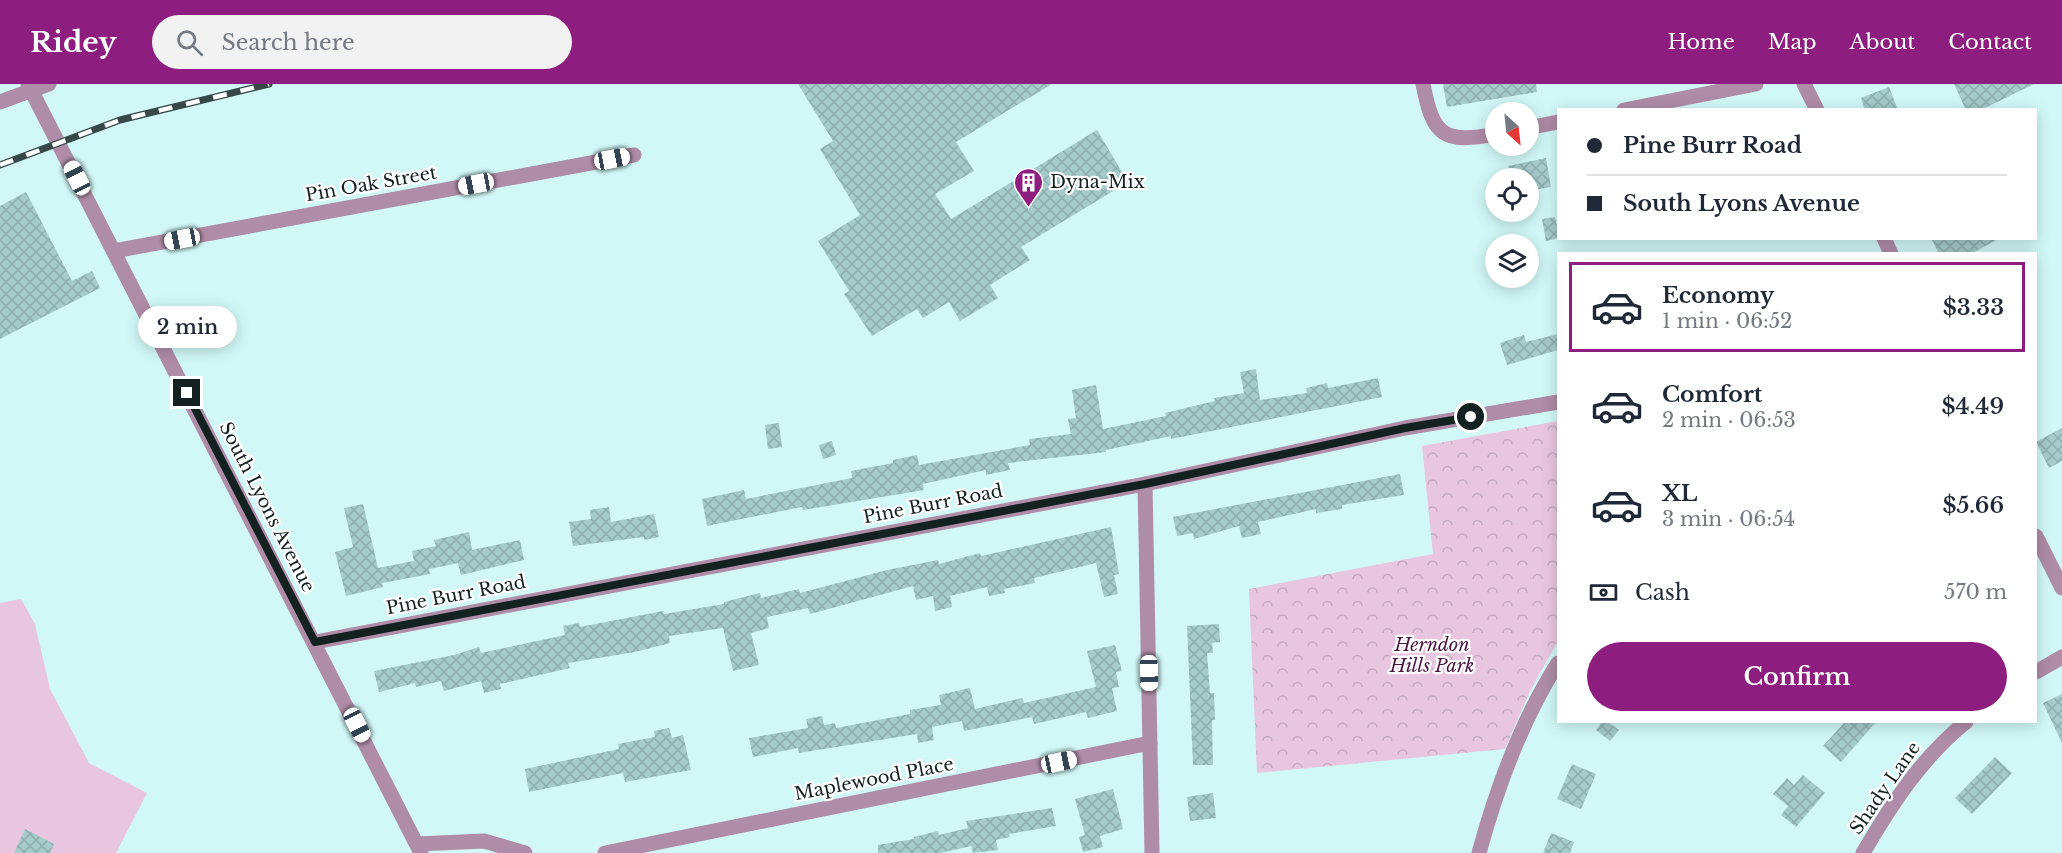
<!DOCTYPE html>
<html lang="en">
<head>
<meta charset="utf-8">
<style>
	:root { --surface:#fff; --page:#f2f2f3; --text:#1f2937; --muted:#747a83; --line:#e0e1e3; --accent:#8d1d7f }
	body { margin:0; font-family:"Libre Baskerville",serif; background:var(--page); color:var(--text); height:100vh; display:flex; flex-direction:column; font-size:22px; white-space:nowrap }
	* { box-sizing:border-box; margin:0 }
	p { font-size:20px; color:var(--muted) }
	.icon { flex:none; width:33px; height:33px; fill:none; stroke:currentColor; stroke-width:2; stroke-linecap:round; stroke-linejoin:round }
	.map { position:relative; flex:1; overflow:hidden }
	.side { position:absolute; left:1557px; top:168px; width:480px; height:471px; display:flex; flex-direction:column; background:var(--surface); border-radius:0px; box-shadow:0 3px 15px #0003 }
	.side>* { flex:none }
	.guide { position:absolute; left:1557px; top:24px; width:480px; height:132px; border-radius:0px; box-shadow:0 3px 15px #0003; display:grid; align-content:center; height:132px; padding:0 30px; background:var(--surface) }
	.needle { width:39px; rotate:153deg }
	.tools { position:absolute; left:1485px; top:18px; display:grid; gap:12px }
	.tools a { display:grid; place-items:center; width:54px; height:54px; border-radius:50%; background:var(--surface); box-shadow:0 3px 15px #0003; font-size:30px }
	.end { position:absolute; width:27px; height:27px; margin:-14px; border:8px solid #132221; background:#fff; box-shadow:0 0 0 3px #fff }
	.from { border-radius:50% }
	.bubble { position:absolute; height:42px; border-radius:21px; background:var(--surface); box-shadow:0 3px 15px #0003; font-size:20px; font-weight:600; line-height:42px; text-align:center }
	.car { position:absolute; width:18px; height:36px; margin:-18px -9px; border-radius:8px; box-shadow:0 0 4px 2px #0007; background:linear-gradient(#fff 24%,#345 0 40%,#fff 0 76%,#345 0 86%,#fff 0) }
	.guide b { display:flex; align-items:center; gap:21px; height:57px; font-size:22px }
	.guide b+b { border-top:2px solid var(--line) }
	.guide i { width:15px; height:15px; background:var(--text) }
	ul { padding:10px 0 0; list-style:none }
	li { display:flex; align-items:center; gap:18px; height:90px; margin:0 12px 9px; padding:0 18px; border:3px solid transparent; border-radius:0px }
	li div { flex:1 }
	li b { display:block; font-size:22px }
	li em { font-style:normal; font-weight:600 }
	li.on { border-color:var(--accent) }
	li>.icon { width:54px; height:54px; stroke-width:1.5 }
	.pay { display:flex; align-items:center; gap:15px; height:66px; padding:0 30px; font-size:22px }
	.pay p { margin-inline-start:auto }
	.primary-button { display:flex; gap:12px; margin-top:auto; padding:12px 30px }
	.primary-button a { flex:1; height:69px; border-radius:36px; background:var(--accent); color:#fff; font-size:24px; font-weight:600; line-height:69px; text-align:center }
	header { display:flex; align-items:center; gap:36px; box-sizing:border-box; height:84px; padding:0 30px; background:var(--accent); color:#fff }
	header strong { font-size:28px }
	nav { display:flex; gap:33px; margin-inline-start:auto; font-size:21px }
	.search { width:420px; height:54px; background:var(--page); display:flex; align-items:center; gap:15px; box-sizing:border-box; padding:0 21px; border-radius:33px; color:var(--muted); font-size:22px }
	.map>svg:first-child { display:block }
	.grass { fill:#e8c6e0 }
	.park { fill:url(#park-crowns) }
	.building { fill:url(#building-cross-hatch) }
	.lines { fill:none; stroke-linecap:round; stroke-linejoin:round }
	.minor { stroke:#af8ca7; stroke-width:15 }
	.rail-casing { stroke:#364948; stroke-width:7 }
	.rail { stroke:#fff; stroke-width:4.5; stroke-dasharray:14; stroke-linecap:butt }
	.route { stroke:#132221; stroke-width:8 }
	.labels { text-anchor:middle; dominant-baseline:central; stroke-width:4.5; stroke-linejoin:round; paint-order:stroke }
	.poi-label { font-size:18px; fill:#132221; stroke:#fff; text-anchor:start }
	.street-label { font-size:18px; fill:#132221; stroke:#fff }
	.park-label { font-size:18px; font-style:italic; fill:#481641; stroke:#fff }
</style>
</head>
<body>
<header>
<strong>Ridey</strong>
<div class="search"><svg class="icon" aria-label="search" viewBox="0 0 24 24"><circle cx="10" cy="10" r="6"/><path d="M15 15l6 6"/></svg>Search here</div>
<nav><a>Home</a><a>Map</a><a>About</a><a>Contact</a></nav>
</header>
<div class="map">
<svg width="2062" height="769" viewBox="0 0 2062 769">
	<defs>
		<pattern id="park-crowns" width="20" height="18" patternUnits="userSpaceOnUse" patternTransform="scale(1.5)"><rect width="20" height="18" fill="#e8c6e0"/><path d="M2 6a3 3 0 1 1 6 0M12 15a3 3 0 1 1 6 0" fill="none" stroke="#c6aac0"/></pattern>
		<pattern id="building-cross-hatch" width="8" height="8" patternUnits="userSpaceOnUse" patternTransform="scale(1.5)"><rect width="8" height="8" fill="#a5cbca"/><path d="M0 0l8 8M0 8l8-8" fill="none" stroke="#8daead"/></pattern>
	</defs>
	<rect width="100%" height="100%" fill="#d1f8f7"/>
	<path class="grass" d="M21,515l14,25 15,65 39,74 58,30 -31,60h-116v-250z"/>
	<path class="park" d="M1558,337v220l-28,50 -25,58 -248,24 -8,-184 184,-35 -11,-108z"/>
	<g class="building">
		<path d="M798,0h254l-96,58 18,29 -39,23 16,25 146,-89 31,52 -107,65 9,13 -40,25 8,13 -38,23 -11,-19 -26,16 -6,-9 -45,27 -28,-42 5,-3 -31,-50 42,-26 -40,-66 13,-8z"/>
		<path d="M1443,0h93l1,8 -90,15z"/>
		<path d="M1954,0h80l-53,26h-15z"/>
		<path d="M1889,3l9,23h-33l-4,-12z"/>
		<path d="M1546,74l5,29 -23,4v-13h-18l-2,-12z"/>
		<path d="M26,108l46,89 20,-10 8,17 -100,51v-133z"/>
		<path d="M1555,133l5,21 -14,3 -4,-22z"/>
		<path d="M1931,154h69l-29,16h-32z"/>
		<path d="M1558,250v16l-51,15 -7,-22 24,-8 2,7z"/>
		<path d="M1256,285l4,31 47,-7 -1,-5 21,-5 1,5 50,-10 4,19 -211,42v-3l-65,14v2l-98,11 2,7 -24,5v-5l-63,14 1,6 -121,20 -1,-3 -95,19 -5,-27 42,-9 2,9 106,-21 -1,-7 42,-8v-3l24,-5 2,10 111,-20 -1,-6 42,-5 -3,-15 8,-1 -4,-28 24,-5 7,44 63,-13 -1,-3 50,-12 -1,-3 30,-5 -4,-21z"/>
		<path d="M779,339l3,24 -14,2 -3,-24z"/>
		<path d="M2062,344v33l-13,7 -13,-26z"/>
		<path d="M832,357l4,14 -13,4 -4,-14z"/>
		<path d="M1400,390l4,21 -62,10v4l-26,4v-4l-58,13 3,12 -19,4 -3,-12 -45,13 -1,-6 -16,3 -4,-19z"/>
		<path d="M363,420l15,64 36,-7 -2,-10 24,-5 -2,-6 35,-8 3,18 48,-10 4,20 -63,15 -3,-12 -29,6 1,5 -48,9 1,4 -37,9 -11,-44 18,-5 -9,-39z"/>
		<path d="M609,423l2,15 43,-8 5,23 -15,3v-3l-71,9 -4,-24 22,-3 -1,-9z"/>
		<path d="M1111,443l8,47 -5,1 4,19 -14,3 -8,-34 -62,15 1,5 -31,6 1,4 -16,3 -2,-9 -37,9 2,11 -17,4 -2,-15 -17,4 -3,-14 -103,28 -2,-6 -41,9 2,11 -18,5 8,32 -26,6 -10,-43 -54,8 1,7 -35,9 -67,11 2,5 -70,16 1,5 -17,4 -3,-12 -37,10 -3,-10 -25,6 -1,-4 -36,9 -5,-21 80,-16 25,-8 2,6 84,-18 -2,-9 16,-3 1,4 83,-16 1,3 60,-10v-2l36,-9 1,5 38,-9 1,4 87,-23 51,-10 1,4 41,-11 1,3z"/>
		<path d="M1219,540l1,18 -8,1 1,10h-6l3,40h4l1,27h-3l1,45h-20l-6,-139z"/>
		<path d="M1115,561l7,26 -6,1 3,15 -7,1 5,23 -29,7 -2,-6 -52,12 -2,-7 -68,14 -2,-10 -30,6 2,13 -16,3 -1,-9 -118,19 -1,-5 -45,9 -4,-19 59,-10 -2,-9 16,-3 2,9 11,-2 1,5 74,-14v-4l31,-5 -2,-10 31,-7 5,21 47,-11 2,5 72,-16 -9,-36z"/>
		<path d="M2062,610v49l-19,-40z"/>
		<path d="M1602,638h6l11,8 -9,11 -14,-11z"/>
		<path d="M1845,638h31l-35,40 -18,-16z"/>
		<path d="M669,644l3,10 11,-3 8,35 -66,12 -2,-9 -94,19 -4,-23 94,-20 -1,-5 37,-7 -1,-6z"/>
		<path d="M1995,673l17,16 -40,41 -17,-16z"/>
		<path d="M1572,680l24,10 -15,35 -24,-10z"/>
		<path d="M1803,691l22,18 -29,34 -15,-12 7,-9 -15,-12 14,-16 7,7z"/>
		<path d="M1113,705l10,40 -23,7 3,11 -20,5 -4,-15 6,-2 -10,-36z"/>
		<path d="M1213,709l3,25 -26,3 -3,-24z"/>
		<path d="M1052,724l4,18 -47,8 1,3 -14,3 2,10 -25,3 -2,-7 -30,7h-63v-8l36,-6v-2l24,-6 1,4 29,-7 -2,-7z"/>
		<path d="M25,745l29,15 -4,9h-36z"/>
		<path d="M1551,749l23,9 -4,11h-27z"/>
	</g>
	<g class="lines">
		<g class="minor">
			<path d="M28,0l393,769"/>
			<path d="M1423,0c10,52 20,60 73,50"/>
			<path d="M1804,0l13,26"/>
			<path d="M0,18l49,-18"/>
			<path d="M1624,26l132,-26"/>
			<path d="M1528,44l30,-6"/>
			<path d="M1884,154l7,16"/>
			<path d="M114,167l520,-96"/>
			<path d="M1145,400l7,369"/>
			<path d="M2036,452l26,52"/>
			<path d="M315,558l830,-158 260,-56 153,-26"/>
			<path d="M2036,588l26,-15"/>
			<path d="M417,760l67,-3 41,12"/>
			<path d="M605,769l545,-110"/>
			<path d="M1479,769c18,-66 42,-132 79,-190"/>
			<path d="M1863,769c28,-48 59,-96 103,-131"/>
		</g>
		<defs>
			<path id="rail" d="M0,81l120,-45 149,-36"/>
		</defs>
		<use href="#rail" class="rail-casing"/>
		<use href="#rail" class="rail"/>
	</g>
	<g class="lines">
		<path class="route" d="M187,309l128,249 830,-158 260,-56 66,-11"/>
	</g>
	<defs>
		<symbol id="building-pin" viewBox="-11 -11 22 30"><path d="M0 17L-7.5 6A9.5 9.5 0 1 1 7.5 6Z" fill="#8d1d7f" stroke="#fff"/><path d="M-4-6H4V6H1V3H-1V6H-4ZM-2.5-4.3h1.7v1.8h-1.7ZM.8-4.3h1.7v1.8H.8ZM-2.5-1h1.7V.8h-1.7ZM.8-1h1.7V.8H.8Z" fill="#fff"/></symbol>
	</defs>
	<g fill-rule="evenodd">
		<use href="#building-pin" x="1012" y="82" width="33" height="45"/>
	</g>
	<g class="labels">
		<g class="poi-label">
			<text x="1050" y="98">Dyna-Mix</text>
		</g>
		<g class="street-label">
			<text transform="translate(371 100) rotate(-10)">Pin Oak Street</text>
			<text transform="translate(933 420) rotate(-11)">Pine Burr Road</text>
			<text transform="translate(267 423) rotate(63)">South Lyons Avenue</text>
			<text transform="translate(456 511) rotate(-11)">Pine Burr Road</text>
			<text transform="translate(874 695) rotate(-11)">Maplewood Place</text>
			<text transform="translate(1885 704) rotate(-55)">Shady Lane</text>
		</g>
		<g class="park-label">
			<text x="1432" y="561">Herndon<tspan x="1432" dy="21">Hills Park</tspan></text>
		</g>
	</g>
</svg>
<div class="tools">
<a><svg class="needle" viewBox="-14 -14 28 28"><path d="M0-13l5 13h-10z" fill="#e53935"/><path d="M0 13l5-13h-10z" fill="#747a83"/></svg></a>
<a><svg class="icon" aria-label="locate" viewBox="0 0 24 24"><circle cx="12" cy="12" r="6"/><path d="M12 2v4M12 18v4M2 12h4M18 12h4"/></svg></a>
<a><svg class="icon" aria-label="layers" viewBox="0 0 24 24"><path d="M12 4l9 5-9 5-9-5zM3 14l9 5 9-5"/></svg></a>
</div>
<i class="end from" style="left:1471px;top:333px"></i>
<i class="end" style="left:187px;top:309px"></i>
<div class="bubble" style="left:138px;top:222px;width:99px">2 min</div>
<i class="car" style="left:612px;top:75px;rotate:79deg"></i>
<i class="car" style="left:77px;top:94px;rotate:333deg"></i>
<i class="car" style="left:476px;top:100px;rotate:259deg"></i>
<i class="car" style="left:182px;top:155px;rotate:259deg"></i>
<i class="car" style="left:1149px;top:589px;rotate:179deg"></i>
<i class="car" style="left:357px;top:641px;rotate:153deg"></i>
<i class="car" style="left:1059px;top:678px;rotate:78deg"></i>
<div class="guide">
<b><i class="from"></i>Pine Burr Road</b>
<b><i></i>South Lyons Avenue</b>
</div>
<section class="side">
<ul>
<li class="on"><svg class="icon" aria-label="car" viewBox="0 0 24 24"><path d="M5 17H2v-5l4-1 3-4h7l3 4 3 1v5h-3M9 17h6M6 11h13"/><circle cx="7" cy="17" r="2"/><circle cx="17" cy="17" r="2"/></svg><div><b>Economy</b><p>1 min · 06:52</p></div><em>$3.33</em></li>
<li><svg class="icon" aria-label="car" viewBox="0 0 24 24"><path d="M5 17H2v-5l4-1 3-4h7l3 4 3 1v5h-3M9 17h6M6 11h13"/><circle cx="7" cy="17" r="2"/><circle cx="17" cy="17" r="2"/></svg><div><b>Comfort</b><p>2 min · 06:53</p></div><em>$4.49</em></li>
<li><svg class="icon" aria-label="car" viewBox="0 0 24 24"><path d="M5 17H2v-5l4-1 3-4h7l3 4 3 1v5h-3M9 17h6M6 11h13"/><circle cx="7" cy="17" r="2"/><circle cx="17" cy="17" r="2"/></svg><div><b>XL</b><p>3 min · 06:54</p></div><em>$5.66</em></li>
</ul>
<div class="pay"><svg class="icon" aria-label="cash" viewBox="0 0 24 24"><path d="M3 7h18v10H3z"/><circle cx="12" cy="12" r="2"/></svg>Cash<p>570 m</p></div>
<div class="primary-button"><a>Confirm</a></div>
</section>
</div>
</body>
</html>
